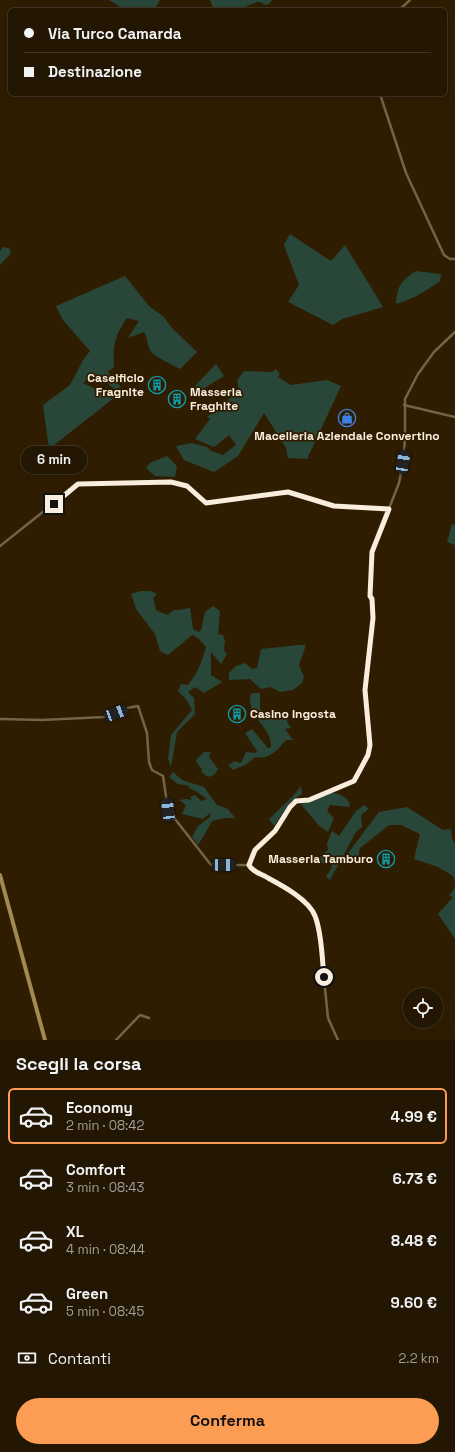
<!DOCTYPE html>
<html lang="it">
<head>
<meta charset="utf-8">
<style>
	:root { --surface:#231602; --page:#2f2311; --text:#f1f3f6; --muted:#a39f99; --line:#403524; --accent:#fc9d53 }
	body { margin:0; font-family:"Space Grotesk",sans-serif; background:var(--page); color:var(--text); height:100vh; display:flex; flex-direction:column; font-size:15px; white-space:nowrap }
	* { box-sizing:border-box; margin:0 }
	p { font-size:13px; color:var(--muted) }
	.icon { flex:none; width:22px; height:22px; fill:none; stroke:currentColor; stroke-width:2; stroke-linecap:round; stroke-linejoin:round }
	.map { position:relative; height:1040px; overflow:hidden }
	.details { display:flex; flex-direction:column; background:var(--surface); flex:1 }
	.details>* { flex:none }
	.top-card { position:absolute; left:8px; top:8px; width:439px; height:88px; border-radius:6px; box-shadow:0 4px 16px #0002,0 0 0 1px var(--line); display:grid; align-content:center; height:88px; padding:0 16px; background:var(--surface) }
	.tools { position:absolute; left:403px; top:988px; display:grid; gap:8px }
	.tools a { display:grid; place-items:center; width:40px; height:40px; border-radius:50%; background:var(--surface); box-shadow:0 4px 16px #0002,0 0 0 1px var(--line); font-size:20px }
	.end { position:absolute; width:18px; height:18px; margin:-9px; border:5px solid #f9eddd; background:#111; box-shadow:0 0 0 2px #111 }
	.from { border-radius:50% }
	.bubble { position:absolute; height:28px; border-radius:14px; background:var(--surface); box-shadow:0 4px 16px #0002,0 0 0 1px var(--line); font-size:13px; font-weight:700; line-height:28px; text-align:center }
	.car { position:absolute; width:12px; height:24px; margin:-12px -6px; border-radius:5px; box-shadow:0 0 3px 1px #0007; background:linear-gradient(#222 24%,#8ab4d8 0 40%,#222 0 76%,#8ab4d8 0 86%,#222 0) }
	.top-card b { display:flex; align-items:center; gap:14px; height:38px; font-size:15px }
	.top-card b+b { border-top:1px solid var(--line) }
	.top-card i { width:10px; height:10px; background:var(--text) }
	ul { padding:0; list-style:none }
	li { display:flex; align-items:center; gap:12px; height:56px; margin:0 8px 6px; padding:0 8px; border:2px solid transparent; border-radius:6px }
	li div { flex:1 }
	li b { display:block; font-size:15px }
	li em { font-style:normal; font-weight:700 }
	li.active { border-color:var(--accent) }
	li>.icon { width:36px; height:36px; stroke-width:1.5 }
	h2 { padding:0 16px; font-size:18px; line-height:48px }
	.pay { display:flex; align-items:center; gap:10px; height:44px; padding:0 16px; font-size:15px }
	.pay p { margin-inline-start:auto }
	.button { display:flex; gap:8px; margin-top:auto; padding:8px 16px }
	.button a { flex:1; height:46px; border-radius:24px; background:var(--accent); color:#111; font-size:16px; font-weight:700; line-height:46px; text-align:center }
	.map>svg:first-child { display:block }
	.green { fill:#284739 }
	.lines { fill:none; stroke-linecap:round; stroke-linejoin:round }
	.street { stroke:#736443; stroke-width:2.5 }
	.secondary { stroke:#a28a53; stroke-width:4 }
	.route { stroke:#f9eddd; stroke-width:5 }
	.labels { text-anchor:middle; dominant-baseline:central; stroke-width:3.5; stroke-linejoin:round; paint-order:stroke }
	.poi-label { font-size:12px; font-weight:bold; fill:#f9eddd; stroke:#2f1d02; text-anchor:end }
</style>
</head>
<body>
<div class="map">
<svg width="455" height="1040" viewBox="0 0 455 1040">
	<rect width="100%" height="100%" fill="#2f1d02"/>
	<g class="green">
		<path d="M109,0h51l-6,10h-29z"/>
		<path d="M210,0h62l-3,4 -4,1 -5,-3h-3l-20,8h-23z"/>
		<path d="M290,234l41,27 14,-16 38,62 -41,12 -9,6 -45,-23 11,-17 -15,-40z"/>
		<path d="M3,247l6,1 2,5 -11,12v-14z"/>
		<path d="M416,271l25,3 -1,7c-14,10 -27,18 -44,23 1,-18 5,-23 20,-33z"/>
		<path d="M125,276l24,30 15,11 7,10 26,25 -17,17c-7,-4 -26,-12 -30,-19 -3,-5 -2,-11 -6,-18l-16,6 11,-17 -12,-3c-13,19 -14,27 -13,49l-6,5 13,15 -6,3 -11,-10 -13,-4 -8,7 11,5 25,6 -70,55 -6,-44 27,-20 13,-25 7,-9 -27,-31 -7,-14z"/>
		<path d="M216,364l8,12 -26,16 -5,-2 1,-3z"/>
		<path d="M276,369l4,5 -2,3 13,8 36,-5 14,6 -34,73 -19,-1 -2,-10 -22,-35 -26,43 -24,16 -30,-12 -8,-14 16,-3 15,4 4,4 12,4 13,-10 -7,-10 -15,12 -19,-8 15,-20 -3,-2 32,-26 -2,-11 7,-9 28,1z"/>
		<path d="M167,456l10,10 -2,11 -20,-1 -9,-8 4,-5z"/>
		<path d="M452,524l3,1v20l-8,-3z"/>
		<path d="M141,591h9l7,3 -4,4 3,12 11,5 7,-5h5l11,-2 3,21 6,3 2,-2 4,-18 8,-6 7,5 -2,23 5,1 2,6 -1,9 3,4 -6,10 -10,-12v23l11,7 -18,11 -9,-6 -7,5 6,6 1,16 -18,18 -6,35 -3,-8 3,-24 21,-25 -6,-11 -8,-8 3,-7 7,1c10,-12 14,-24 18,-38l-8,-9 -6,-3 -24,20 -8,-4 -5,-17 -19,-25 -5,-15z"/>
		<path d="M299,645h7l-7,20 5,12 -2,6 -9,7 -13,2 -10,-5 -9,2 -11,-10 -21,1v-7l7,-7 9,-3 7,6 5,-1 4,-19z"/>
		<path d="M252,693h8v16l6,4 11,-1 10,3v6l4,7 -6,1 8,11h-7c-9,10 -16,20 -31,17l-8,7 -14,6 -5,-5 7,-4 6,2 5,-11 10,1 1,-2 -12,-18 7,-4 16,19 3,-1c1,-15 -13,-24 -19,-37 -1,-4 -2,-9 -2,-13z"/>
		<path d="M204,752h8l-3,2 1,4 8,11 -4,6 -6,2 -7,-5 1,-3 -5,-6 -1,-3z"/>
		<path d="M173,772l9,8 22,7 13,18 11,4 7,9h-10l-13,3 -6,11 -8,13 -6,-8 6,-11 12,-9v-4l-7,6 -21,-5 4,-9 -7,-5 7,-1 6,1 -2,-3 5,-2 6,6 6,-2 -10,-7 -8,-4v-2l-11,-2 -9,-7z"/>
		<path d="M301,786l1,8 -11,7 -17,25 -5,-7 23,-22z"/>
		<path d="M330,792c8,2 18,4 20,13l-1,2 -19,-2 -3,6 7,7 -6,14 -9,-6 -18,-22z"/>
		<path d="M364,805l5,4 -8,6 1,12 -6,5 -26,48 -4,-3 6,-10 -1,-7 -4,3h-6l-5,-3 12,-10 -1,-6 5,-13 7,5 17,-25z"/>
		<path d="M407,807l36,23 8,-1 1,10 3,4v39l-2,-6 -15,-9 -24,-8 6,-25 -19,-9h-12l-29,23 -3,15 -15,-2 37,-49z"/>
		<path d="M455,887v52l-17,-25 15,-17 -4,-1z"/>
	</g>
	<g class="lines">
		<g class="street">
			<path d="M399,10l11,-10"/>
			<path d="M380,94l26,79 38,82 6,4h5"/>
			<path d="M404,405l51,12"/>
			<path d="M0,546l78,-62 93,-2 16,4 19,17 82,-11 46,14 55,3"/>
			<path d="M0,719l42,1 62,-3 23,-9 11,-2 9,27 2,29 3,8 11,6 5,34 43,55h38"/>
			<path d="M116,1040l24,-25 9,3"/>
			<path d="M338,1040l-10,-22 -8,-78 -5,-24 -6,-9 -11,-9 -17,-13 -29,-15 -3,-5 3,-11 3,-4 20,-19 15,-24 6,-6 13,-2 45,-18 15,-30 -4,-61 8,-72 -1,-19 -2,-3 2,-44 27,-69 4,-21 2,-23v-40l13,-25 16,-22 21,-20"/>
		</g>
		<path class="secondary" d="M0,875l45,165"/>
	</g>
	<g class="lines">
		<path class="route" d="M54,504l24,-20 93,-2 16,4 19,17 82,-11 46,14 55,3 -17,43 -2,44 2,3 1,19 -8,72 5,55 -2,10 -14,26 -45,19 -13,1 -6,6 -15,24 -20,19 -6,15c3,7 13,9 19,13 15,8 41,22 47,38 7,17 7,43 9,61"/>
	</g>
	<defs>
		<symbol id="building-ring" viewBox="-11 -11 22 22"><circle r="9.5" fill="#2f1d02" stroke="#0f9aa8" stroke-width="1.5"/><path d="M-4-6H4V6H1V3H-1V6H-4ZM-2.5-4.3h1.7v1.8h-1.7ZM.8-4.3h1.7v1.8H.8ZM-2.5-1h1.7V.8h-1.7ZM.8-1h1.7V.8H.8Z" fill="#0f9aa8"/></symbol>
		<symbol id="shop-ring" viewBox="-11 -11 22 22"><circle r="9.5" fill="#2f1d02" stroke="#3f7fe0" stroke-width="1.5"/><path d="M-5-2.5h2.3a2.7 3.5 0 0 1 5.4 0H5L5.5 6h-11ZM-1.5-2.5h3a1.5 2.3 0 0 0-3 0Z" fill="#3f7fe0"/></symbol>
	</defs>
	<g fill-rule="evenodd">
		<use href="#building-ring" x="147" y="375" width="20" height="20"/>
		<use href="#building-ring" x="167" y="389" width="20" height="20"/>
		<use href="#shop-ring" x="337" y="408" width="20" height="20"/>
		<use href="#building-ring" x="227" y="704" width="20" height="20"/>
		<use href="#building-ring" x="376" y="849" width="20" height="20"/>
	</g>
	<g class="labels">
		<g class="poi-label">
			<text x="144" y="378">Caseificio<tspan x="144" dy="14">Fragnite</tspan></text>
			<text x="190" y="392" text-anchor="start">Masseria<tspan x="190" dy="14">Fraghite</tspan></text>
			<text x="347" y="436" text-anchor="middle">Macelleria Aziendale Convertino</text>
			<text x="250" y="714" text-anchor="start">Casino Ingosta</text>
			<text x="373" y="859">Masseria Tamburo</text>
		</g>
	</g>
</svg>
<div class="tools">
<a><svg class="icon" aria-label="locate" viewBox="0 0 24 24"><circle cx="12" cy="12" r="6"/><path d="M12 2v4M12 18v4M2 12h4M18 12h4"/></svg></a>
</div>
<i class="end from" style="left:324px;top:977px"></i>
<i class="end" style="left:54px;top:504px"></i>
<div class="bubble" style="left:21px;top:446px;width:66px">6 min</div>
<i class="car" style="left:403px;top:462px;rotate:9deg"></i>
<i class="car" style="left:116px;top:713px;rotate:69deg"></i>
<i class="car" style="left:168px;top:810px;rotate:353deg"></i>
<i class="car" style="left:224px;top:865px;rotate:90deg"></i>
<div class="top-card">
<b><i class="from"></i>Via Turco Camarda</b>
<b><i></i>Destinazione</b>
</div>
</div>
<section class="details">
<h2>Scegli la corsa</h2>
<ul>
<li class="active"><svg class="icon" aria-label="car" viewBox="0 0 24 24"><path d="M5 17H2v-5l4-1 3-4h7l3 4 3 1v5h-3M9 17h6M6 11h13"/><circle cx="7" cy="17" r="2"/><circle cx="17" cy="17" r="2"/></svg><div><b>Economy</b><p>2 min · 08:42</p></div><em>4.99 €</em></li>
<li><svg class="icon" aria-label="car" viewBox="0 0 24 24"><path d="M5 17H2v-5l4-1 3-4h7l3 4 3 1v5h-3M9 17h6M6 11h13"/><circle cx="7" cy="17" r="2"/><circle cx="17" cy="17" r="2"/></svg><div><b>Comfort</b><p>3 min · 08:43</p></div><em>6.73 €</em></li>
<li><svg class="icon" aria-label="car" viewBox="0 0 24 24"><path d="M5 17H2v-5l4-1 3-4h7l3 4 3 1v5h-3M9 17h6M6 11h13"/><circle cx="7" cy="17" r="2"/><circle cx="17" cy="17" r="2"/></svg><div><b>XL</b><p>4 min · 08:44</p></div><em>8.48 €</em></li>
<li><svg class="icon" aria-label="car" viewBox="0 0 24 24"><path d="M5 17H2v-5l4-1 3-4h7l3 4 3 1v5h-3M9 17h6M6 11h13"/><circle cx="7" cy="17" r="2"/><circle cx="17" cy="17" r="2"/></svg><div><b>Green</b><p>5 min · 08:45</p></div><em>9.60 €</em></li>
</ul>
<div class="pay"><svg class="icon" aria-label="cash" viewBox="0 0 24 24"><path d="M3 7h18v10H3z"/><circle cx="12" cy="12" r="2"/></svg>Contanti<p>2.2 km</p></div>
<div class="button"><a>Conferma</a></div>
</section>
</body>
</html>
